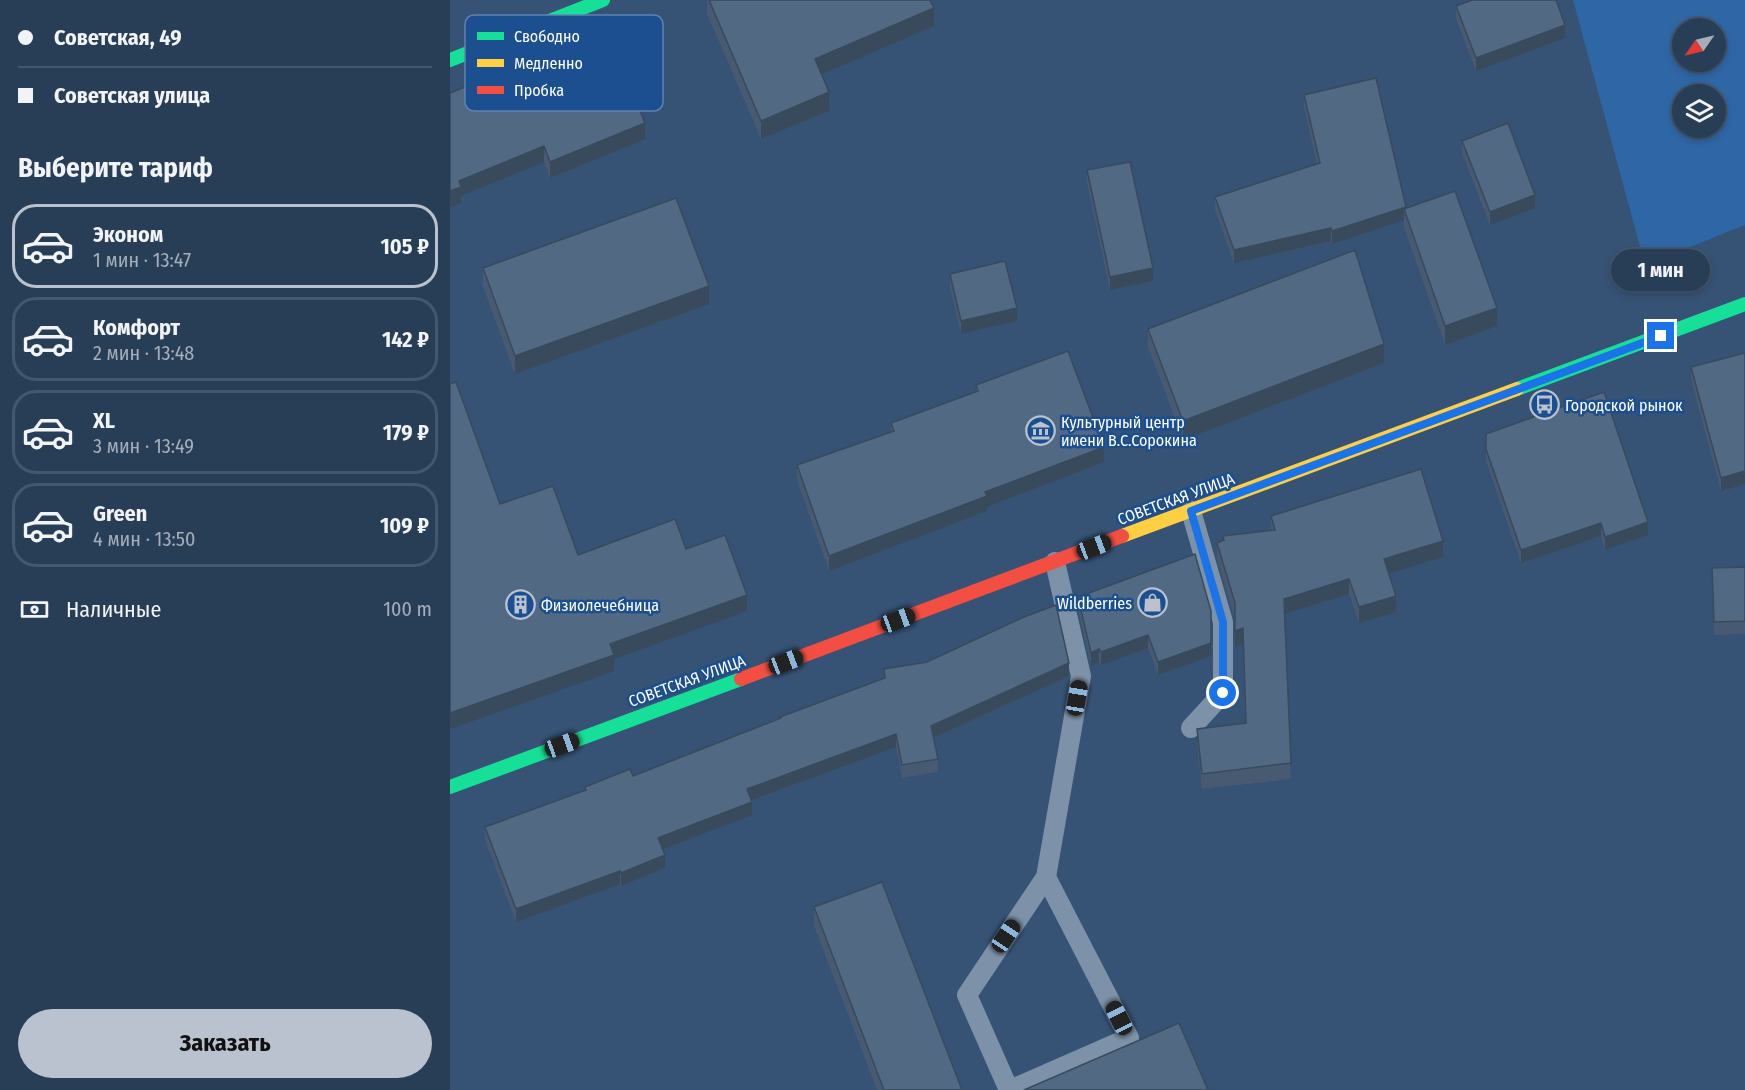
<!DOCTYPE html>
<html lang="ru">
<head>
<meta charset="utf-8">
<style>
	:root { --surface:#283e57; --page:#344961; --text:#f1f3f6; --muted:#a5aeba; --line:#44576d; --accent:#b9c2ce }
	body { margin:0; font-family:"Fira Sans Condensed",sans-serif; background:var(--page); color:var(--text); height:100vh; display:flex; flex-direction:column; font-size:22px; white-space:nowrap }
	* { box-sizing:border-box; margin:0 }
	p { font-size:20px; color:var(--muted) }
	.icon { flex:none; width:33px; height:33px; fill:none; stroke:currentColor; stroke-width:2; stroke-linecap:round; stroke-linejoin:round }
	.map { position:relative; flex:1; overflow:hidden }
	.side { display:flex; flex-direction:column; background:var(--surface); width:450px }
	.side>* { flex:none }
	.guide { display:grid; align-content:center; height:132px; padding:0 18px; background:var(--surface) }
	.needle { width:39px; rotate:236deg }
	.controls { position:absolute; left:1222px; top:18px; display:grid; gap:12px }
	.controls a { display:grid; place-items:center; width:54px; height:54px; border-radius:50%; background:var(--surface); box-shadow:0 3px 9px #0003,0 0 0 2px var(--line); font-size:30px }
	.end { position:absolute; width:27px; height:27px; margin:-14px; border:8px solid #1a73e8; background:#fff; box-shadow:0 0 0 3px #fff }
	.from { border-radius:50% }
	.bubble { position:absolute; height:42px; border-radius:21px; background:var(--surface); box-shadow:0 3px 9px #0003,0 0 0 2px var(--line); font-size:20px; font-weight:700; line-height:42px; text-align:center }
	.car { position:absolute; width:18px; height:36px; margin:-18px -9px; border-radius:8px; box-shadow:0 0 4px 2px #0007; background:linear-gradient(#222 24%,#8ab4d8 0 40%,#222 0 76%,#8ab4d8 0 86%,#222 0) }
	.guide b { display:flex; align-items:center; gap:21px; height:57px; font-size:22px }
	.guide b+b { border-top:2px solid var(--line) }
	.guide i { width:15px; height:15px; background:var(--text) }
	ul { padding:0; list-style:none }
	li { display:flex; align-items:center; gap:18px; height:84px; margin:0 12px 9px; padding:0 6px; border:3px solid var(--line); border-radius:24px }
	li div { flex:1 }
	li b { display:block; font-size:22px }
	li em { font-style:normal; font-weight:700 }
	li.selected { border-color:var(--accent) }
	li>.icon { width:54px; height:54px; stroke-width:1.5 }
	h2 { padding:0 18px; font-size:27px; line-height:72px }
	.pay { display:flex; align-items:center; gap:15px; height:66px; padding:0 18px; font-size:22px }
	.pay p { margin-inline-start:auto }
	.button { display:flex; gap:12px; margin-top:auto; padding:12px 18px }
	.button a { flex:1; height:69px; border-radius:36px; background:var(--accent); color:#111; font-size:24px; font-weight:700; line-height:69px; text-align:center }
	main { display:flex; flex:1; min-height:0 }
	.map>svg:first-child { display:block }
	.green { fill:#2f66a5; fill-rule:evenodd }
	.lines { fill:none; stroke-linecap:round; stroke-linejoin:round }
	.lane { stroke:#7d92a8; stroke-width:20 }
	.fast { stroke:#16e098; stroke-width:14 }
	.slow { stroke:#ffcf43; stroke-width:14 }
	.jam { stroke:#f24e42; stroke-width:14 }
	.wall { fill:#475a72 }
	.shaded-wall { fill:#394a5c }
	.building { fill:#526984; stroke:#394a5c; stroke-width:1.5 }
	.route { stroke:#1a73e8; stroke-width:8 }
	.labels { text-anchor:middle; dominant-baseline:central; stroke-width:5; stroke-linejoin:round; paint-order:stroke }
	.poi-label { font-size:16px; fill:#fff; stroke:#1b4f8f; text-anchor:start }
	.street-label { font-size:16px; fill:#fff; stroke:#1b4f8f }
	.key { fill:#1b4f8f; stroke:#5f84b1; stroke-width:1.5 }
	.key-label { font-size:16px; fill:#fff }
</style>
</head>
<body>
<main>
<section class="side">
<div class="guide">
<b><i class="from"></i>Советская, 49</b>
<b><i></i>Советская улица</b>
</div>
<h2>Выберите тариф</h2>
<ul>
<li class="selected"><svg class="icon" aria-label="car" viewBox="0 0 24 24"><path d="M5 17H2v-5l4-1 3-4h7l3 4 3 1v5h-3M9 17h6M6 11h13"/><circle cx="7" cy="17" r="2"/><circle cx="17" cy="17" r="2"/></svg><div><b>Эконом</b><p>1 мин · 13:47</p></div><em>105 ₽</em></li>
<li><svg class="icon" aria-label="car" viewBox="0 0 24 24"><path d="M5 17H2v-5l4-1 3-4h7l3 4 3 1v5h-3M9 17h6M6 11h13"/><circle cx="7" cy="17" r="2"/><circle cx="17" cy="17" r="2"/></svg><div><b>Комфорт</b><p>2 мин · 13:48</p></div><em>142 ₽</em></li>
<li><svg class="icon" aria-label="car" viewBox="0 0 24 24"><path d="M5 17H2v-5l4-1 3-4h7l3 4 3 1v5h-3M9 17h6M6 11h13"/><circle cx="7" cy="17" r="2"/><circle cx="17" cy="17" r="2"/></svg><div><b>XL</b><p>3 мин · 13:49</p></div><em>179 ₽</em></li>
<li><svg class="icon" aria-label="car" viewBox="0 0 24 24"><path d="M5 17H2v-5l4-1 3-4h7l3 4 3 1v5h-3M9 17h6M6 11h13"/><circle cx="7" cy="17" r="2"/><circle cx="17" cy="17" r="2"/></svg><div><b>Green</b><p>4 мин · 13:50</p></div><em>109 ₽</em></li>
</ul>
<div class="pay"><svg class="icon" aria-label="cash" viewBox="0 0 24 24"><path d="M3 7h18v10H3z"/><circle cx="12" cy="12" r="2"/></svg>Наличные<p>100 m</p></div>
<div class="button"><a>Заказать</a></div>
</section>
<div class="map">
<svg width="1295" height="1090" viewBox="0 0 1295 1090">
	<rect width="100%" height="100%" fill="#365274"/>
	<path class="green" d="M1123,0h172v225l-100,40zM1233,28h33v34h-33zM1233,94h33v34h-33z"/>
	<g class="lines">
		<g class="lane">
			<path d="M741,511l32,111v71l-32,35"/>
			<path d="M559,1090l-42,-95 79,-118 35,-201 -26,-114"/>
			<path d="M560,1090l119,-52 -83,-161"/>
		</g>
		<g class="fast">
			<path d="M0,60l153,-60"/>
			<path d="M1067,389l228,-85"/>
			<path d="M0,787l291,-108"/>
		</g>
		<path class="slow" d="M672,536l395,-147"/>
		<path class="jam" d="M291,679l381,-143"/>
	</g>
	<g class="wall">
		<path d="M257,0h223l4,26 -113,48 8,37 -68,28 -54,-125z"/>
		<path d="M1006,6l109,32 -89,33 -20,-52z"/>
		<path d="M0,93l195,46 -95,39 -6,-16 -83,34v7z"/>
		<path d="M854,95l102,114 91,117 -52,19 -41,-118v-7l-72,24 -1,-3 -97,22 -19,-53v-13l102,-33 -13,-56z"/>
		<path d="M1012,141l73,67 -45,17 -28,-72z"/>
		<path d="M637,170l66,111 -43,9 -23,-107z"/>
		<path d="M33,268l226,36 -194,70 -32,-87z"/>
		<path d="M500,274l67,47 -56,13 -11,-47z"/>
		<path d="M698,329l236,34 -201,77 -35,-93z"/>
		<path d="M1295,353l-24,138 -30,-111v-13z"/>
		<path d="M526,385l128,77 -117,45v4l-158,60 -32,-91v-15l94,-33v-9l85,-31z"/>
		<path d="M1036,434l162,101 -43,15 -4,-14 -80,27 -35,-102z"/>
		<path d="M821,516l172,41 -54,16 7,39 -37,11 -10,-29 -65,20 7,165 -89,10 -5,-44v-16l48,-5 -2,-80 -8,3v-28l-18,-60v-16l6,-2v-5l48,-6z"/>
		<path d="M1295,567v67l-31,1 -2,-67z"/>
		<path d="M628,597l133,59 -53,19 -10,-27 -47,17 -2,-3 -8,4 -13,-56z"/>
		<path d="M434,669l185,7 -135,62 4,21v13l-36,6 -6,-31 -145,54 1,14 -89,34 2,19 -44,18 -1,-2 -104,38 -31,-82v-13l100,-37v-3l48,-11 147,-58v-1l104,-39z"/>
		<path d="M364,907l148,183h-85l-63,-164z"/>
	</g>
	<g class="shaded-wall">
		<path d="M484,8v18l-119,51v-18z"/>
		<path d="M1115,25v13l-89,33v-13z"/>
		<path d="M379,92v19l-68,28v-18z"/>
		<path d="M195,123v16l-95,39v-16z"/>
		<path d="M94,146v16l-83,34v7l-11,4v-16l9,-10z"/>
		<path d="M1085,195v13l-45,17v-13z"/>
		<path d="M956,207v7l-2,-5v11l-72,24v-13z"/>
		<path d="M881,228v13l-97,22v-13z"/>
		<path d="M703,268v13l-43,9v-13z"/>
		<path d="M259,286v18l-194,70v-18z"/>
		<path d="M567,308v13l-56,13v-13z"/>
		<path d="M1047,308v18l-52,19v-19z"/>
		<path d="M934,344v19l-201,77v-19z"/>
		<path d="M654,447v15l-117,45v4l-158,60v-15l156,-64z"/>
		<path d="M1295,471v13l-24,7v-13z"/>
		<path d="M1198,522v13l-43,15v-13z"/>
		<path d="M1151,523v13l-80,27v-13z"/>
		<path d="M993,541v16l-59,18v-16z"/>
		<path d="M899,579v15l-65,20v-15z"/>
		<path d="M297,595v16l-133,48v12l-164,58v-16l160,-69z"/>
		<path d="M946,596v16l-37,11v-16z"/>
		<path d="M793,628v16l-8,3v-16z"/>
		<path d="M698,635v13l-47,17v-13z"/>
		<path d="M761,643v13l-53,19v-13z"/>
		<path d="M649,649v13l-8,4v-13z"/>
		<path d="M619,663v13l-138,63v-13z"/>
		<path d="M446,734v13l-149,55v-13z"/>
		<path d="M302,802v13l-94,36v-13z"/>
		<path d="M215,855v13l-44,18v-13z"/>
		<path d="M170,871v13l-104,38v-13z"/>
	</g>
	<g class="building">
		<path d="M259,0h221l4,8 -119,51 14,33 -68,29z"/>
		<path d="M1022,0h84l9,25 -89,33 -20,-52z"/>
		<path d="M157,30l38,93 -95,39 -6,-16 -85,35 2,6 -11,4v-98z"/>
		<path d="M926,78l30,129 -74,24 -1,-3 -97,22 -19,-53 105,-34 -16,-68z"/>
		<path d="M1058,123l27,72 -45,17 -28,-71z"/>
		<path d="M680,162l23,106 -43,9 -23,-107z"/>
		<path d="M1005,191l42,117 -52,18 -41,-117z"/>
		<path d="M226,198l33,88 -194,70 -32,-88z"/>
		<path d="M905,250l29,94 -201,77 -35,-92z"/>
		<path d="M555,261l12,47 -56,13 -11,-47z"/>
		<path d="M618,351l36,96 -119,45 2,4 -158,60 -32,-91 97,-34 -3,-8 87,-32 -2,-6z"/>
		<path d="M1295,353v118l-24,7 -30,-111z"/>
		<path d="M6,382l44,122 53,-18 25,69 97,-36 11,30 39,-14 22,60 -137,49 4,11 -164,58v-329z"/>
		<path d="M1154,392l44,130 -43,15 -4,-14 -80,27 -35,-101v-15z"/>
		<path d="M971,469l22,72 -59,18 12,37 -37,11 -10,-28 -65,20 7,164 -89,11 -5,-45 49,-6 -3,-95 -8,3v-28l-18,-60 7,-3 -1,-4 52,-6 -4,-14z"/>
		<path d="M745,554l16,57v32l-53,19 -10,-27 -47,17 -2,-3 -8,4 -13,-56z"/>
		<path d="M1295,567v54l-31,1 -2,-54z"/>
		<path d="M606,605l13,58 -138,63 7,33 -36,6 -6,-31 -149,55 5,13 -94,36 7,17 -44,18 -1,-2 -104,38 -31,-82 101,-37 -1,-3 45,-18 3,7 148,-58 -1,-1 105,-39 -1,-9 43,-7 97,-45z"/>
		<path d="M432,882l80,208h-78l-70,-183z"/>
		<path d="M729,1023l29,67h-184z"/>
	</g>
	<g class="lines">
		<path class="route" d="M773,693v-71l-32,-111 470,-175"/>
	</g>
	<defs>
		<symbol id="bus-ring" viewBox="-11 -11 22 22"><circle r="9.5" fill="#1b4f8f" stroke="#b9c2ce" stroke-width="1.5"/><path d="M-5-6H5V4H4V6H2V4H-2V6H-4V4H-5ZM-3.5-4V0h7V-4ZM-3.5 1.2v1.5H-2V1.2ZM2 1.2v1.5H3.5V1.2Z" fill="#b9c2ce"/></symbol>
		<symbol id="museum-ring" viewBox="-11 -11 22 22"><circle r="9.5" fill="#1b4f8f" stroke="#b9c2ce" stroke-width="1.5"/><path d="M0-6L6-3V-2H-6V-3ZM-5-1h2V3h-2ZM-1-1h2V3h-2ZM3-1h2V3H3ZM-6 4H6V6H-6Z" fill="#b9c2ce"/></symbol>
		<symbol id="shop-ring" viewBox="-11 -11 22 22"><circle r="9.5" fill="#1b4f8f" stroke="#b9c2ce" stroke-width="1.5"/><path d="M-5-2.5h2.3a2.7 3.5 0 0 1 5.4 0H5L5.5 6h-11ZM-1.5-2.5h3a1.5 2.3 0 0 0-3 0Z" fill="#b9c2ce"/></symbol>
		<symbol id="building-ring" viewBox="-11 -11 22 22"><circle r="9.5" fill="#1b4f8f" stroke="#b9c2ce" stroke-width="1.5"/><path d="M-4-6H4V6H1V3H-1V6H-4ZM-2.5-4.3h1.7v1.8h-1.7ZM.8-4.3h1.7v1.8H.8ZM-2.5-1h1.7V.8h-1.7ZM.8-1h1.7V.8H.8Z" fill="#b9c2ce"/></symbol>
	</defs>
	<g fill-rule="evenodd">
		<use href="#bus-ring" x="1078" y="388" width="33" height="33"/>
		<use href="#museum-ring" x="574" y="414" width="33" height="33"/>
		<use href="#shop-ring" x="686" y="586" width="33" height="33"/>
		<use href="#building-ring" x="54" y="588" width="33" height="33"/>
	</g>
	<g class="labels">
		<g class="poi-label">
			<text x="1115" y="405">Городской рынок</text>
			<text x="611" y="422">Культурный центр<tspan x="611" dy="18">имени В.С.Сорокина</tspan></text>
			<text x="682" y="603" text-anchor="end">Wildberries</text>
			<text x="91" y="605">Физиолечебница</text>
		</g>
		<g class="street-label">
			<text transform="translate(726 499) rotate(-20)">СОВЕТСКАЯ УЛИЦА</text>
			<text transform="translate(237 681) rotate(-20)">СОВЕТСКАЯ УЛИЦА</text>
		</g>
	</g>
	<rect x="15" y="15" width="198" height="96" rx="9" class="key"/>
	<rect x="27" y="32" width="27" height="8" fill="#16e098"/>
	<rect x="27" y="59" width="27" height="8" fill="#ffcf43"/>
	<rect x="27" y="86" width="27" height="8" fill="#f24e42"/>
	<g class="key-label">
		<text x="64" y="42">Свободно</text>
		<text x="64" y="69">Медленно</text>
		<text x="64" y="96">Пробка</text>
	</g>
</svg>
<div class="controls">
<a><svg class="needle" viewBox="-14 -14 28 28"><path d="M0-13l5 13h-10z" fill="#e53935"/><path d="M0 13l5-13h-10z" fill="#a5aeba"/></svg></a>
<a><svg class="icon" aria-label="layers" viewBox="0 0 24 24"><path d="M12 4l9 5-9 5-9-5zM3 14l9 5 9-5"/></svg></a>
</div>
<i class="end from" style="left:773px;top:693px"></i>
<i class="end" style="left:1211px;top:336px"></i>
<div class="bubble" style="left:1161px;top:249px;width:99px">1 мин</div>
<i class="car" style="left:644px;top:547px;rotate:69deg"></i>
<i class="car" style="left:448px;top:620px;rotate:70deg"></i>
<i class="car" style="left:336px;top:662px;rotate:69deg"></i>
<i class="car" style="left:627px;top:698px;rotate:10deg"></i>
<i class="car" style="left:112px;top:745px;rotate:70deg"></i>
<i class="car" style="left:556px;top:936px;rotate:34deg"></i>
<i class="car" style="left:669px;top:1018px;rotate:333deg"></i>
</div>
</main>
</body>
</html>
